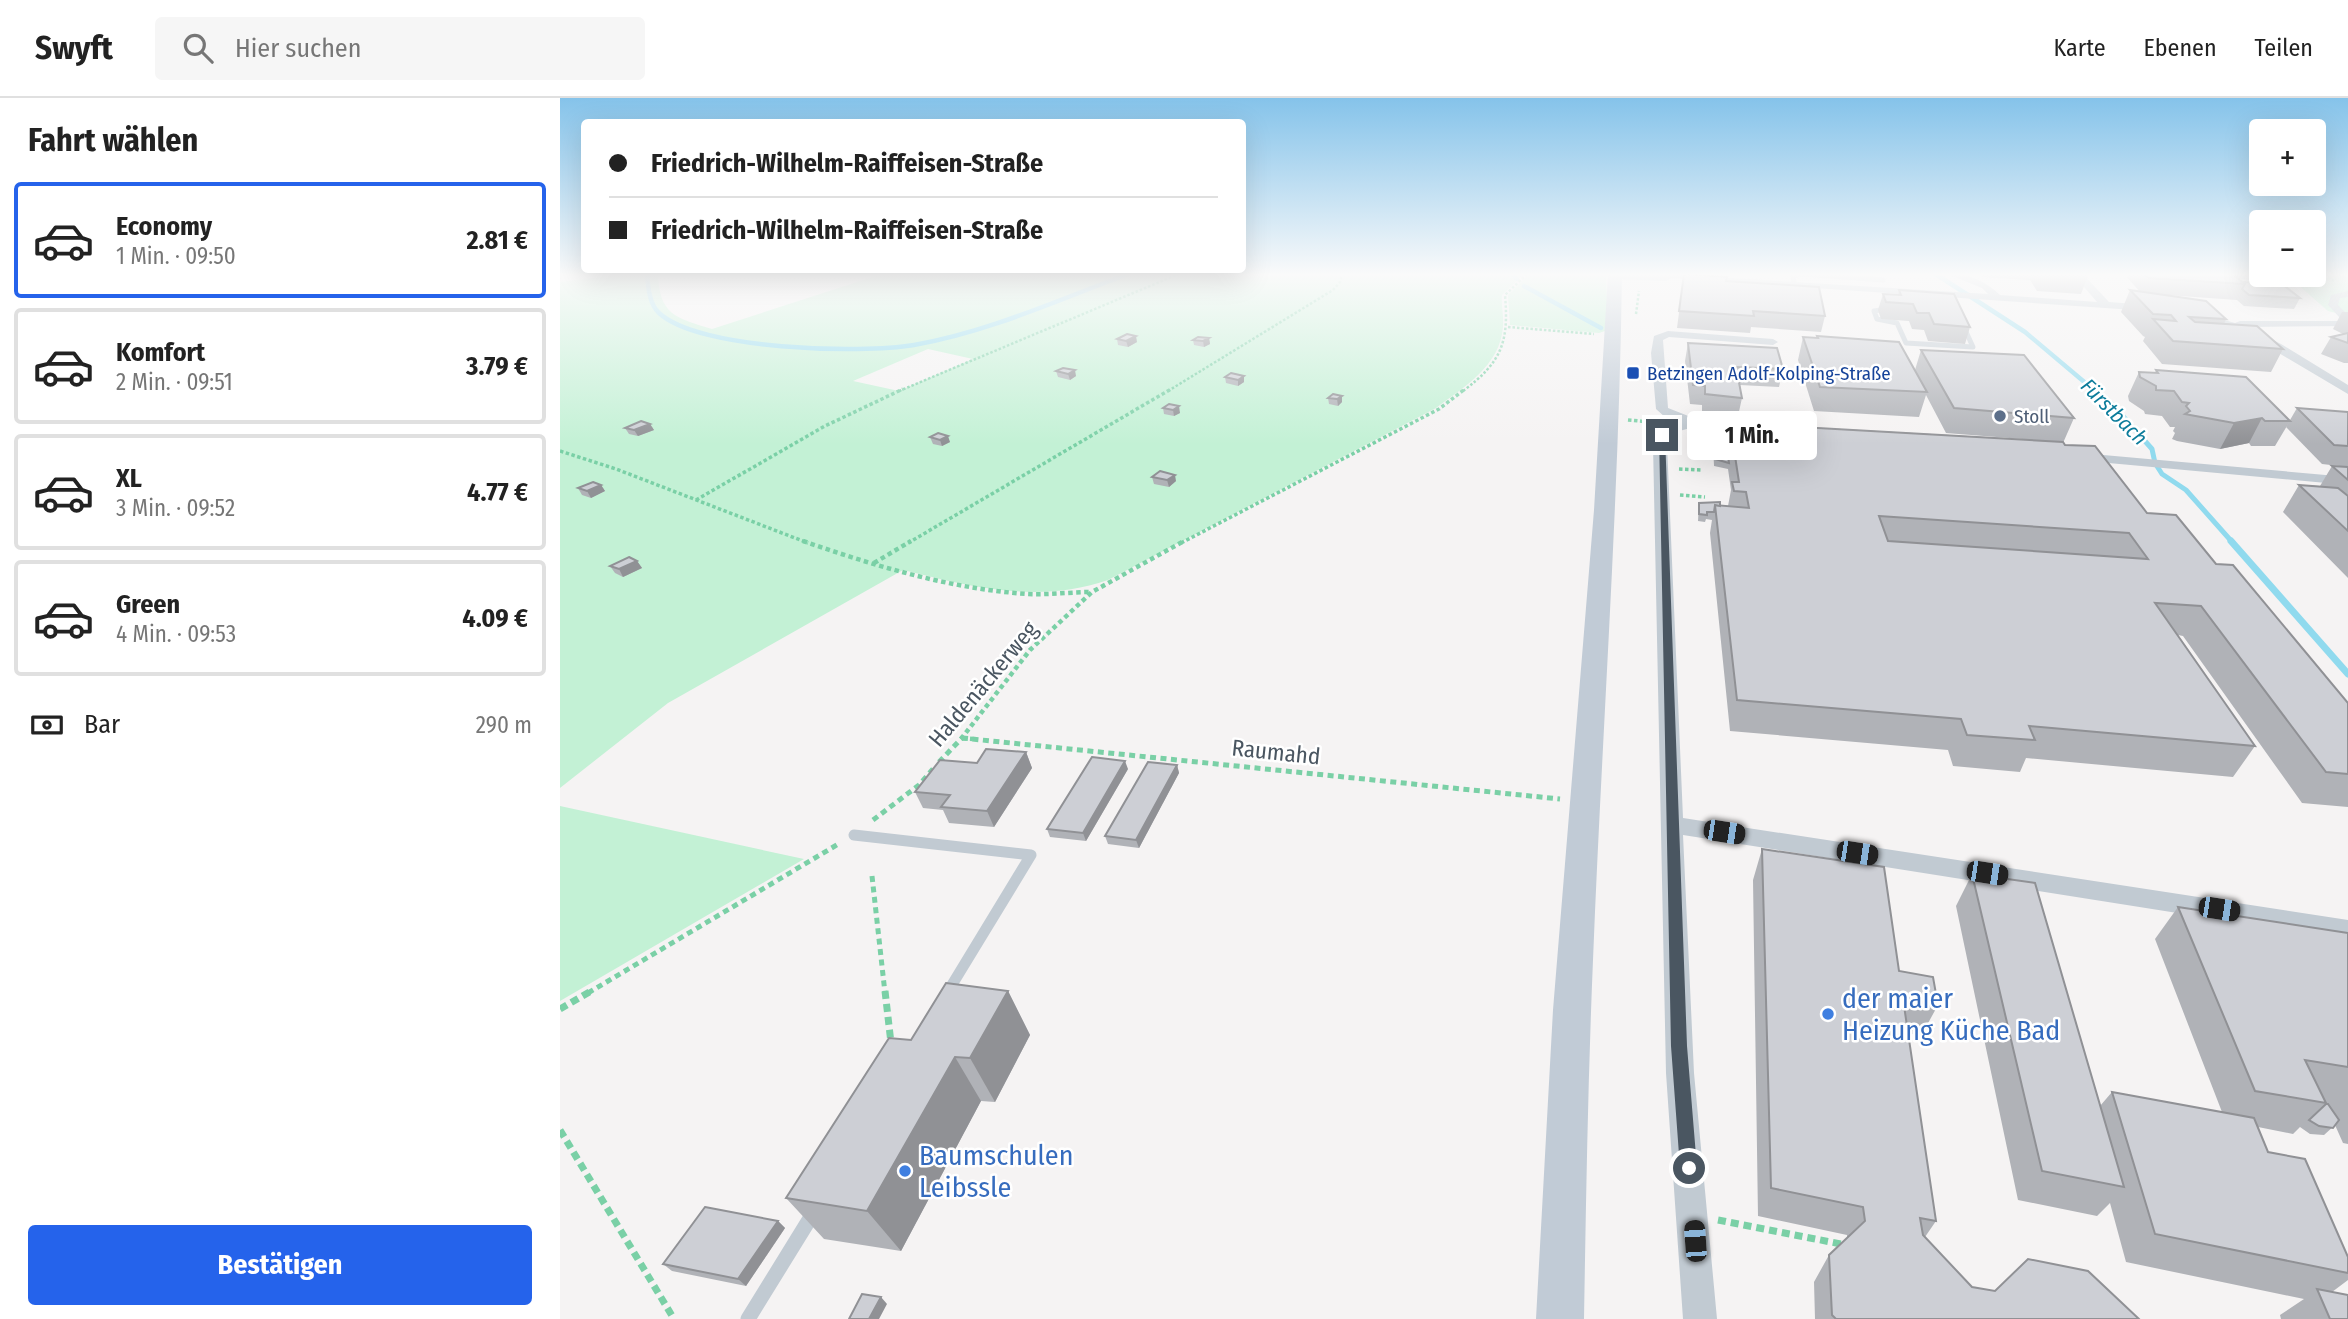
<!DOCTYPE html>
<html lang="de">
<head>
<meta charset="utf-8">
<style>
	:root { --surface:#fff; --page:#f6f6f6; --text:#222; --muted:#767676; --line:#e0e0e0; --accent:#2563eb }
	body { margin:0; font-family:"Fira Sans Condensed",sans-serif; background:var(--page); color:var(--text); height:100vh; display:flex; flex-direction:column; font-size:26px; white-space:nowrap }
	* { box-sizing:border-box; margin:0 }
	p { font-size:23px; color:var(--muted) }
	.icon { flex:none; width:38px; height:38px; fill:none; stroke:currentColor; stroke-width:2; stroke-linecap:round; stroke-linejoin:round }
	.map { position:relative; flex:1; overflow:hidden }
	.drawer { display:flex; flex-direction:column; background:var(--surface); width:560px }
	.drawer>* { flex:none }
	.guide { position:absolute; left:21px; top:21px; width:665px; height:154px; border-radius:7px; box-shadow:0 7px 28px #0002; display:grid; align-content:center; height:154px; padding:0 28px; background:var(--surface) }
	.fabs { position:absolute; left:1689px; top:21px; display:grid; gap:14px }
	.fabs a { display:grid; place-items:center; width:77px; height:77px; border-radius:7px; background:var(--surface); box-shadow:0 7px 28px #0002; font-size:35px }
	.end { position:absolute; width:32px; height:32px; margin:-16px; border:9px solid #4a5661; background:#fff; box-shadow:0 0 0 4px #fff }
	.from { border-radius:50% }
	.bubble { position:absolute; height:49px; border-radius:7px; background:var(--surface); box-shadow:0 7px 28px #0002; font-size:23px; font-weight:700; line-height:49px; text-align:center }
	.car { position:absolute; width:21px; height:42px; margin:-21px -10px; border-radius:9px; box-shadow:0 0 5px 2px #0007; background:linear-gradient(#222 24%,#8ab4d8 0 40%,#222 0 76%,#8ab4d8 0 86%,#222 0) }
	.guide b { display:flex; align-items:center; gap:24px; height:66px; font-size:26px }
	.guide b+b { border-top:2px solid var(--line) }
	.guide i { width:18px; height:18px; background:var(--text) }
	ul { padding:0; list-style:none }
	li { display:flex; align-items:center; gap:21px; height:116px; margin:0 14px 10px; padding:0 14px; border:4px solid var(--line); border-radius:7px }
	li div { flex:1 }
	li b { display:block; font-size:26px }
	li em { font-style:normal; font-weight:700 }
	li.current { border-color:var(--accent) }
	li>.icon { width:63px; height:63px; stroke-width:1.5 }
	h2 { padding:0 28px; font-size:32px; line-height:84px }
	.pay { display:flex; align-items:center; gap:18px; height:77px; padding:0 28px; font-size:26px }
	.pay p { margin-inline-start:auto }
	.cta { display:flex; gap:14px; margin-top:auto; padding:14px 28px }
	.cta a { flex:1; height:80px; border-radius:7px; background:var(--accent); color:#fff; font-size:28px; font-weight:700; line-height:80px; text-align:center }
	header { display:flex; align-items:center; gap:42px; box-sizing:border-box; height:98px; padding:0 35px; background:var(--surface); border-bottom:2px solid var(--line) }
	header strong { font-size:33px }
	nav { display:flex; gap:38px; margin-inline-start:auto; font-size:24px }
	.search { width:490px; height:63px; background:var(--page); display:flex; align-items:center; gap:18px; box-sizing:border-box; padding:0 24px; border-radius:7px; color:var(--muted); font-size:26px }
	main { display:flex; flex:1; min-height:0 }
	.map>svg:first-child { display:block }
	.green { fill:#c3f1d5; fill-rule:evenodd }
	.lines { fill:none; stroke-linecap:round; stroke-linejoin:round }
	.stream-far2 { stroke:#90daee; stroke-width:4.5 }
	.stream-far1 { stroke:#90daee; stroke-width:5 }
	.stream { stroke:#90daee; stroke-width:7 }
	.path-far4 { stroke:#7ad0a6; stroke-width:2.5; stroke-dasharray:2.5 2; stroke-linecap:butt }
	.path-far3 { stroke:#7ad0a6; stroke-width:3.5; stroke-dasharray:3.5 2.5; stroke-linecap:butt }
	.path-far2 { stroke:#7ad0a6; stroke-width:4.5; stroke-dasharray:4.5 3.5; stroke-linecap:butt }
	.path-far1 { stroke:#7ad0a6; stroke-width:5; stroke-dasharray:6 4.5; stroke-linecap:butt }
	.path { stroke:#7ad0a6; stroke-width:7; stroke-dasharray:8 5; stroke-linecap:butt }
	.lane-far2 { stroke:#c1cad2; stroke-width:5 }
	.lane-far1 { stroke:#c1cad2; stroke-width:11 }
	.lane { stroke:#c1cad2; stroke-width:15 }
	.street { fill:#c1cad2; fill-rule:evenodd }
	.secondary { fill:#c1cbd6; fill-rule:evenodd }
	.wall { fill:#b0b2b7 }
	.shaded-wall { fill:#909195 }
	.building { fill:#cdcfd5; stroke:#909195; stroke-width:2; fill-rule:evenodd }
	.route { fill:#4a5661 }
	.transit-dot { fill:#1a4fb4; stroke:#fff; stroke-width:2.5 }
	.service-dot { fill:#5c6f8a; stroke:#fff; stroke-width:2.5 }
	.shop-dot { fill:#3f7fe0; stroke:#fff; stroke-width:2.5 }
	.labels { text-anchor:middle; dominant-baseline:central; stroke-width:5; stroke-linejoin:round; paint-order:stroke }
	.far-transit-label { font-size:19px; fill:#164399; stroke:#fff; text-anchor:start }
	.far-service-label { font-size:19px; fill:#4e5e75; stroke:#fff; text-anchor:start }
	.far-water-label { font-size:21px; font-style:italic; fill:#0c7c9b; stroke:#fff }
	.street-label { font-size:23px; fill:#4a5661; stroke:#fff }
	.near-shop-label { font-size:28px; fill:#366cbe; stroke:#fff; text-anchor:start }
</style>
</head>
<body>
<header>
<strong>Swyft</strong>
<div class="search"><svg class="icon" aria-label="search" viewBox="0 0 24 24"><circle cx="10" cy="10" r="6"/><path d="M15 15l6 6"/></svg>Hier suchen</div>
<nav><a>Karte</a><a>Ebenen</a><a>Teilen</a></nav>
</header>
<main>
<section class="drawer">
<h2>Fahrt wählen</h2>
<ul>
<li class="current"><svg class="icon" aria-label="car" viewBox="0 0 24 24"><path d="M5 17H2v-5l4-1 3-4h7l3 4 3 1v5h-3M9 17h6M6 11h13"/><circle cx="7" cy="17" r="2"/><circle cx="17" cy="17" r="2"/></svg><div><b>Economy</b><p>1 Min. · 09:50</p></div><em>2.81 €</em></li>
<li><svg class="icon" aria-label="car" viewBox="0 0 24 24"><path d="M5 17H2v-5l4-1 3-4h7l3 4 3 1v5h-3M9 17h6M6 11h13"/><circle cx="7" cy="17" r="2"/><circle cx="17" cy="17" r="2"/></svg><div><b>Komfort</b><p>2 Min. · 09:51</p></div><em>3.79 €</em></li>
<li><svg class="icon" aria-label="car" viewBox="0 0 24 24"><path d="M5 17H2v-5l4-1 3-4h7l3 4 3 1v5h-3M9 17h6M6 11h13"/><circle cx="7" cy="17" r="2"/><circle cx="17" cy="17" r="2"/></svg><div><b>XL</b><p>3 Min. · 09:52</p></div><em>4.77 €</em></li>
<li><svg class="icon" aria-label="car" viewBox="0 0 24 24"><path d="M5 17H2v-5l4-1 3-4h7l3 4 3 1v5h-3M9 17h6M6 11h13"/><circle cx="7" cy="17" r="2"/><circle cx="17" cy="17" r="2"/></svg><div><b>Green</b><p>4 Min. · 09:53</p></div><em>4.09 €</em></li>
</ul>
<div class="pay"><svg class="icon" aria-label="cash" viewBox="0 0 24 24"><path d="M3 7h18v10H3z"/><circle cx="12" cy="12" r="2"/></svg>Bar<p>290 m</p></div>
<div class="cta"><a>Bestätigen</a></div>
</section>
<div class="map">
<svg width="1788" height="1221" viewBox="0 0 1788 1221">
	<rect width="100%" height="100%" fill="#f5f3f3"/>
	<g class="green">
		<path d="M71,175h27c1,42 18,45 54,56l173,-56h640l-23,22c-1,10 2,22 1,32 -3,39 -39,60 -67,81l-328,172c-70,24 -136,7 -205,-10l-235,133 -108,85v-506zM368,251l45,10 -74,32 -46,-10z"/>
		<path d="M970,175h76l2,57 -9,3 -89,-8 -2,-30z"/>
		<path d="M1754,175h34v43l-20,-5 -41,-36h27z"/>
		<path d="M0,708l244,53 -244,142z"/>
	</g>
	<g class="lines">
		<g class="stream-far2">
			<path d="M87,175c1,13 2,31 12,40 40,37 202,41 255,32 75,-13 146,-46 217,-72"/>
			<path d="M951,175l6,6"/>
			<path d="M1374,175l91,59 70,59"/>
			<path d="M964,188l77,42"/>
		</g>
		<path class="stream-far1" d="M1532,291l21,16 39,44 3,14 7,11 24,16 47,53"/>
		<path class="stream" d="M1671,443l117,133"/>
		<g class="path-far4">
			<path d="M1760,175l14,8"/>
			<path d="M1076,216l3,-23"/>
			<path d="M948,229l86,7"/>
			<path d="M339,293l282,-118"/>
			<path d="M608,293l165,-101 7,-8 2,-9"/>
			<path d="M903,293c39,-29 46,-49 42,-96l23,-22"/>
		</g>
		<g class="path-far3">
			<path d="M1068,322l22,2"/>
			<path d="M0,353l56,18 192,74"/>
			<path d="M1119,371l23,1"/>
			<path d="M1120,397l25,2"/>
			<path d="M136,402l129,-74 78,-37"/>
			<path d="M348,445l263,-154"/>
			<path d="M621,445l258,-134 26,-20"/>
		</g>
		<g class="path-far2">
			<path d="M243,443c72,25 148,48 225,53 21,1 43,-2 64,-2"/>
			<path d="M314,465l37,-22"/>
			<path d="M402,640l11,1"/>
			<path d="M401,641l69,-89 62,-58 92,-51"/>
		</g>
		<g class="path-far1">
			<path d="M402,640l598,61"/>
			<path d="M379,664l24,-25"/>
			<path d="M313,722l46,-35 14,-16"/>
			<path d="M312,778l13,117"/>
			<path d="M28,895l252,-150"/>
		</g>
		<g class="path">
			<path d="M325,893l6,52"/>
			<path d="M0,911l31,-18"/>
			<path d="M0,1032l114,189"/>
			<path d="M1158,1122l128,25"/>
		</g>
		<g class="lane-far2">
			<path d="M1234,186l-1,-8 10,-2 80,6"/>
			<path d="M1326,208l1,3 -13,2 3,8 20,4 9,20 67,4 -11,-24"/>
		</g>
		<path class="lane-far1" d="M294,737l177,20 -84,138"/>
		<path class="lane" d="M188,1221l66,-107"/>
		<g class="street">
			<path d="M1090,175l338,21 -6,-6 -37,-15c20,-1 41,8 55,22l97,7 -25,-29h10l27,29 40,3 5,3 -5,3 -478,-33 -5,3 -51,-2 -5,-3 5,-3 35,2z"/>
			<path d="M1788,193v6l-8,1 -2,7 10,10 -2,11 -100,1 35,17 67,41v9l-93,-55 -60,-23 5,-3 35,10 5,-2h98l2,-3 -12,-13 3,-10z"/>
			<path d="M1108,233l105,8 5,3 -5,3 -104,-8 -6,3 5,68 28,11 76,7 6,4 -6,4 -78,-7 -22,6 -5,11 16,374 665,102v20l-665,-105 11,238 23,246h-34l-17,-246 -13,-629 10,-16 15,-6 -12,-4 -10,-9 -5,-56 3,-17z"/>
			<path d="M1521,355l267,24v8l-272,-25 -2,-3z"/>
		</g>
		<path class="secondary" d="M1048,175h14c-3,229 -20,458 -29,687 -5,119 -7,239 -9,359h-48l17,-309 41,-500z"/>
	</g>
	<g class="wall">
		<path d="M1420,175h109l-8,21 -44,-3 -7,-11 -47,-3z"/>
		<path d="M1569,175h132v2h24l-4,7 -42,-3 3,3 58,16 -6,11 -50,-3 -7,-6 -70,-5 59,24 -2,5 59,25 -12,23 -109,-8 -19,-23 2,-4 -2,-1 -22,-24 9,-22 10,2 -13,-15z"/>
		<path d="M1124,176l42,7 99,35 -4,16 -70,-5 -1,6 -73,-5z"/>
		<path d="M1339,192l71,37 -5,17 -37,-3 -4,-11 -12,-1 -3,-8 -28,-2 -3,-9 5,-16 15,1z"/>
		<path d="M1782,214h6v51h-4l-23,-9 10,-17 12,-3 -10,-5z"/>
		<path d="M1257,238l98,34 6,-20 153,68 -11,25 84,70 69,51 132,139v104l-46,-4 -119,-167 -5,-1 77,111 -22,31 -207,-19 -6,14 -67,-6 -5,-16 -218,-19 -20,-198 2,-13 -6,-1 -1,3 -7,-1 1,-18 29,3 3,-16 -3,-21 -14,-3 -1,-22 1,-7 16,-1 1,-6 17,1 1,-7 273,15 -76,-6 -20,-38 -7,22 -105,-6 -16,-51 5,-23 13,1z"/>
		<path d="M649,240l1,6 -6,3 -10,-2 -1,-5z"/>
		<path d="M557,241l20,3 -9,5 -10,-2z"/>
		<path d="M1128,245l95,26 -4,18 -39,-2 2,13 -4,18 -36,-3v-8l-12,-1 -5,-43z"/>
		<path d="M503,270l13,8 -6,4 -12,-3 -2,-6z"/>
		<path d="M1596,272l134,51 -15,25h-24l-2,-3 -29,6 -43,-8 -5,-2 3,-6 -2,-2 2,-4h-5l-8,-11 -17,-2 -1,-3 -15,-10 -1,-5 11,-24 16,1z"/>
		<path d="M671,275l13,9 -6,4 -12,-3 -1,-6z"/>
		<path d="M782,298v6l-4,4 -9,-2 -1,-6z"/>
		<path d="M609,306l11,9 -6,3 -10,-2 -1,-6z"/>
		<path d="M1737,310l51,4v55l-26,-3 -36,-37z"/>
		<path d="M90,326l4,6 -16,6 -9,-2 -4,-6z"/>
		<path d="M370,339l20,5 -8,4 -9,-2z"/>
		<path d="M1772,368l16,1v111l-65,-66 16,-27 21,1z"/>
		<path d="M592,379l24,4 -7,6 -15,-3z"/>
		<path d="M41,387l4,6 -14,7 -9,-3 -4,-7z"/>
		<path d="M77,463l5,7 -19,9 -8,-4 -5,-7z"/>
		<path d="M466,654l6,16 -38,59 -45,-4 -6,-13 -20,-2 -8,-16 62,-29z"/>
		<path d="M617,667l2,8 -40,75 -31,-4 -3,-8z"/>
		<path d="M568,671l-42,72 -36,-4 -3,-8z"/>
		<path d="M1202,751l176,156 -17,31 -13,-3 28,188 -11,16 47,50 167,32h-324l-1,-37 15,-27 18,-16v-4l-89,-19 -5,-336z"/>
		<path d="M1412,776l128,232 12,-14 110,20 -67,-173 23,-32 170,26v211l-5,-1 -8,-18 -11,10 -14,-1 -10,-7 -7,7 -35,-7 10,25 80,105v23l-16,12 16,27h-67l-1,-4 24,-16 -178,-37 -16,-59 -13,13 -79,-16 -62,-294z"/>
		<path d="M448,893l22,44 -35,67 -14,-1 -80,150 -77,-12 -38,-41 125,-158z"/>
		<path d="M218,1123l7,7 -39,58 -74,-15 -9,-7z"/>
	</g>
	<g class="shaded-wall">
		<path d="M576,238l1,6 -9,5 -2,-6z"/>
		<path d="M649,240l1,6 -6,3 -1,-6z"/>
		<path d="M515,272l1,6 -6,4 -2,-6z"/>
		<path d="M684,278v6l-6,4v-6z"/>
		<path d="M782,298v6l-4,4 -1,-7z"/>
		<path d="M619,308l1,7 -6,3 -1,-6z"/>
		<path d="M1702,320l-13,25 -29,6 14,-26z"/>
		<path d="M90,326l4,6 -16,6 -4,-6z"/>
		<path d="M388,338l2,6 -8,4 -2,-6z"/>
		<path d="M615,377l1,6 -7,6 -2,-7z"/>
		<path d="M41,387l4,6 -14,7 -4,-7z"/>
		<path d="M77,463l5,7 -19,9 -4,-8z"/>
		<path d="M466,654l6,16 -38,59 -7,-16z"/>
		<path d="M565,663l3,8 -42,72 -3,-8z"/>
		<path d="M617,667l2,8 -40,75 -3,-8z"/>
		<path d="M448,893l22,44 -35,67 -25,-44z"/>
		<path d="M395,959l26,44 -80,150 -34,-40z"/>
		<path d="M218,1123l7,7 -39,58 -8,-7z"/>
		<path d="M321,1199l6,7 -8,15h-10z"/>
	</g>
	<g class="building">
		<path d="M1583,175h88l14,11 -96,-6z"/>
		<path d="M1124,176l43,3 -1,4 93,6 6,29 -72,-5 1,5 -75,-5z"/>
		<path d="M1682,184l40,2 18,14 -51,-3 -7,-6 3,-5z"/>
		<path d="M1339,192l55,4 16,33 -36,-3 -5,-11h-12l-4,-9 -27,-2 -3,-8 18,1z"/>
		<path d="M1570,192l76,11 20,18 -37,-2 6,5 62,4 26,23 -110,-8 -20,-22 23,2 -5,-6 -18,-1z"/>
		<path d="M1788,235v10l-17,-6z"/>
		<path d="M567,236l9,2 -10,5 -9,-2z"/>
		<path d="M1257,238l82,6 28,50 -107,-5 -17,-50 15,1z"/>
		<path d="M638,239l11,1 -6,3 -10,-1z"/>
		<path d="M1128,245l89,5 6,21 -47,-2 6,31 -37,-4v-8l-12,-1z"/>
		<path d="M1361,252l103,5 50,63 -120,-10z"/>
		<path d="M503,270l12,2 -7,4 -12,-3z"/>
		<path d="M1596,272l90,7 44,44h-25l-3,-3 -28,5 -44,-8 -5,-1 5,-3 -4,-5 3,-3 -7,-1 -8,-11 -18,-1v-4l-16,-9 -1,-5 19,1z"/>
		<path d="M671,275l13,3 -6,4 -13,-3z"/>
		<path d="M773,296l9,2 -5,3 -9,-1z"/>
		<path d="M609,306l10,2 -6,4 -10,-2z"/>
		<path d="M1737,310l51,4v34l-14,-1z"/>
		<path d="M81,323l9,3 -16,6 -9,-2z"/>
		<path d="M1189,326l314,18 2,3 30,1 52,67 29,2 40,49 17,1 115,138v71l-22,-2 -125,-166 -46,-3 100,143 -226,-20 6,14 -68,-5 -6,-16 -224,-19 -22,-195 34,3 -3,-16 -12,-1 -2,-9h7l-8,-52 20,2zM1319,418l250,17 19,26 -260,-18z"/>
		<path d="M378,335l10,3 -8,4 -10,-3z"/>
		<path d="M1160,337l10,1 -3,13 2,14 -14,-4 -1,-22z"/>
		<path d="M1772,368l16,1v13z"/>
		<path d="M600,373l15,4 -8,5 -15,-3z"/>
		<path d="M33,384l8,3 -14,6 -9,-3z"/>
		<path d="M1739,387l39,3 10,8v35z"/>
		<path d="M1160,404v4l-5,-1 -1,7h-7v3l-8,-1v-11z"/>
		<path d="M69,459l8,4 -18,8 -9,-3z"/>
		<path d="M426,651l40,3 -39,59 -46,-4 9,-12 -35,-3 25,-32 37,3z"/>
		<path d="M532,659l33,4 -42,72 -36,-4z"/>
		<path d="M588,664l29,3 -41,75 -31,-4z"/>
		<path d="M1202,751l122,18 15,104 34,6 5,28 -35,-6 33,222 -16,-3 3,17 49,52 23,4 33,-32 60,12 51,48h-303l-4,-4 -3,-60 36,-34 -2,-14 -92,-19z"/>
		<path d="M1412,776l63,9 89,304 -82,-16z"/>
		<path d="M1618,809l170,26v134l-43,-7 21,43 -71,-12z"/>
		<path d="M386,885l62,8 -38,67 -15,-1 -88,154 -81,-13 103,-160 22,2z"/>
		<path d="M1552,994l142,26 14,34 37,7 43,98v16l-193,-39z"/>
		<path d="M1766,1006h2l11,16 -6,8 -14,-2 -10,-6z"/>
		<path d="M145,1109l73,14 -40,58 -75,-15z"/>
		<path d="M1757,1191l31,6v24h-18z"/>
		<path d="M302,1196l19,3 -12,22h-20z"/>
	</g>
	<linearGradient id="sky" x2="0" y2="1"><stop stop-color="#85c3ea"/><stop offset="0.51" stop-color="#fafafa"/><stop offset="1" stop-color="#fafafa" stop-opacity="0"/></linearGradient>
	<rect width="1788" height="346" fill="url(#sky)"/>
	<path class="route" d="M1099,336l6,1 22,611 10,122 -2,6 -6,3 -7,-3 -2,-6 -9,-122z"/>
	<rect class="transit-dot" x="1066" y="268" width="14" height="14" rx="3.5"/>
	<circle class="service-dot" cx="1440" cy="318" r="7"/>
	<g class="shop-dot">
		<circle cx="1268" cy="916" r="7"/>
		<circle cx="345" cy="1073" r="7"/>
	</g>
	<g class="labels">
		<g class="far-transit-label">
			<text x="1087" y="275">Betzingen Adolf-Kolping-Straße</text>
		</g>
		<g class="far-service-label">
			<text x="1454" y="318">Stoll</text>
		</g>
		<g class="far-water-label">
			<text transform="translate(1554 314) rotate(45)">Fürstbach</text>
		</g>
		<g class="street-label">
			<text transform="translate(423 586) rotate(-50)">Haldenäckerweg</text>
			<text transform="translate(716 654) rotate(6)">Raumahd</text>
		</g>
		<g class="near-shop-label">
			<text x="1282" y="900">der maier<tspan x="1282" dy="32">Heizung Küche Bad</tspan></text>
			<text x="359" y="1057">Baumschulen<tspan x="359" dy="32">Leibssle</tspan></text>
		</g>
	</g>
</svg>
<div class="fabs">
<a>+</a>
<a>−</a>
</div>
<i class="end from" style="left:1129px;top:1070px"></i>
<i class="end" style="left:1102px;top:337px"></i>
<div class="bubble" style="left:1127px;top:313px;width:130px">1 Min.</div>
<i class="car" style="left:1164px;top:734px;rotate:99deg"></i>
<i class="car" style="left:1297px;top:755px;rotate:99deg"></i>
<i class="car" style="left:1427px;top:775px;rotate:99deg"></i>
<i class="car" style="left:1659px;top:811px;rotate:99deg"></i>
<i class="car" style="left:1135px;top:1143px;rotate:356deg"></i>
<div class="guide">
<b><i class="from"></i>Friedrich-Wilhelm-Raiffeisen-Straße</b>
<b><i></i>Friedrich-Wilhelm-Raiffeisen-Straße</b>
</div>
</div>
</main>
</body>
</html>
